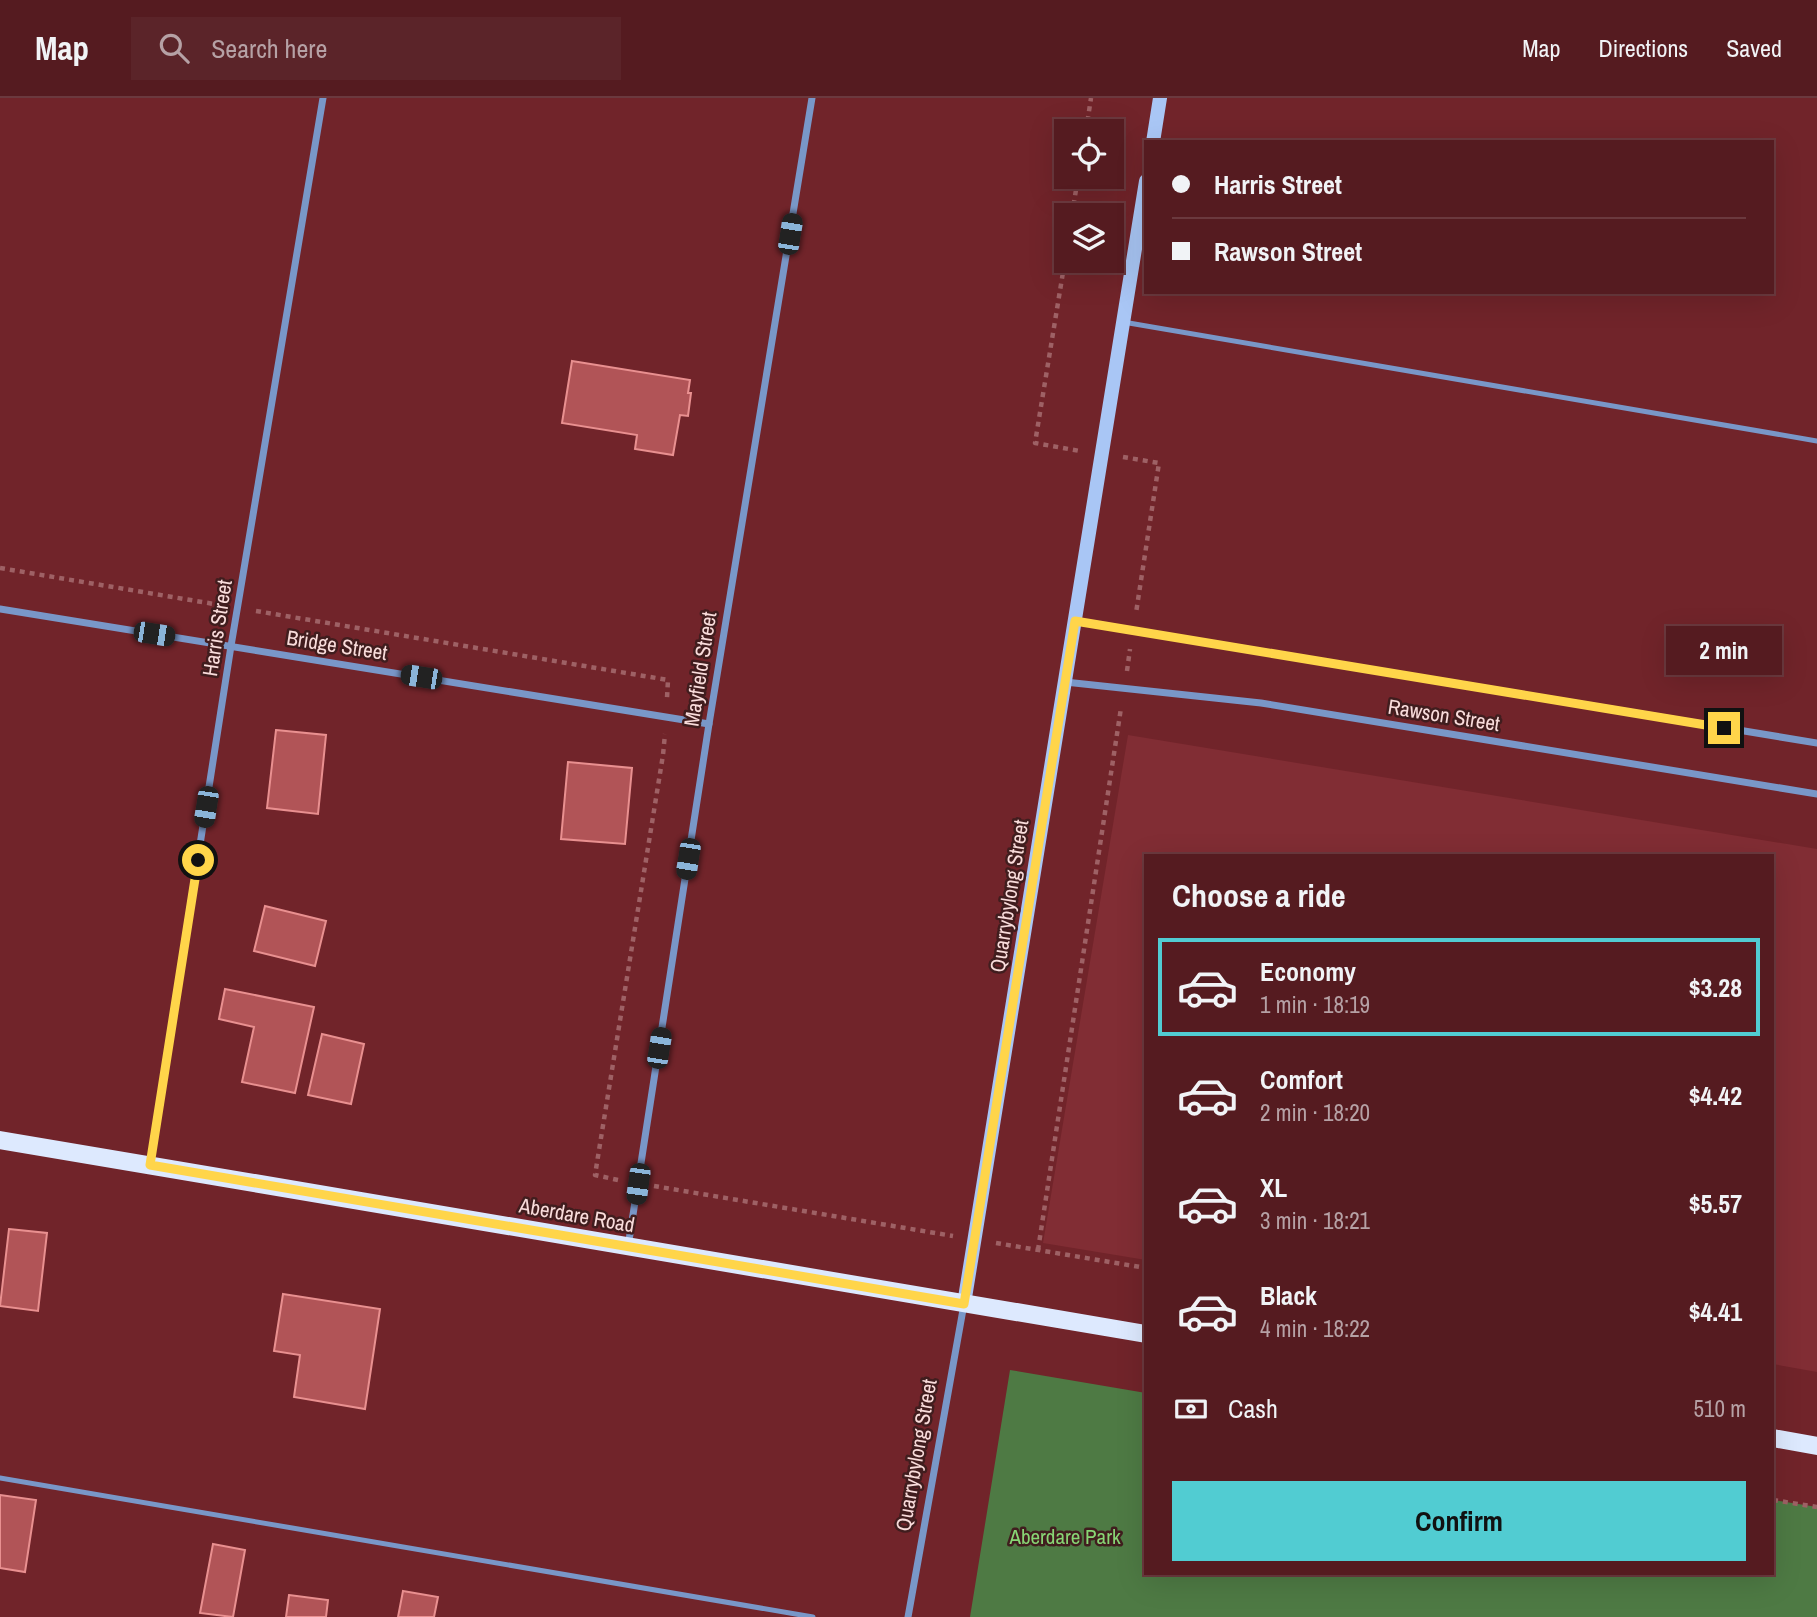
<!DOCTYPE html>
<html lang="en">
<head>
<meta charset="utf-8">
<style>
	:root { --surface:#551b20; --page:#5b2429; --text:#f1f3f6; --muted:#b6a1a5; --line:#6b393e; --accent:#51ccd2 }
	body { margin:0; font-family:"Archivo Narrow",sans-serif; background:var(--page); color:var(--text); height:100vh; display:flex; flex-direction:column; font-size:26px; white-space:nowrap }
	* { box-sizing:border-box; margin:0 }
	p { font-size:23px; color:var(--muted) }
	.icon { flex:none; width:38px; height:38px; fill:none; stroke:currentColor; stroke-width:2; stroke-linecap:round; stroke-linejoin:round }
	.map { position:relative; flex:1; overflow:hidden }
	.panel { position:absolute; left:1144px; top:756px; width:630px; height:721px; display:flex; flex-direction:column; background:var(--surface); border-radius:0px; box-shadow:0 7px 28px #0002,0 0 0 2px var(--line) }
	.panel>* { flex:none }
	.hud { position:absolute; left:1144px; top:42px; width:630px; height:154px; border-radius:0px; box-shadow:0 7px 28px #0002,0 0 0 2px var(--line); display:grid; align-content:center; height:154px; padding:0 28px; background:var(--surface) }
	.controls { position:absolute; left:1054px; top:21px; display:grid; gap:14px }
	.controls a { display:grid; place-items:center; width:70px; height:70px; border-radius:0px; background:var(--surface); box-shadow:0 7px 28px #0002,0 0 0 2px var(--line); font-size:35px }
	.end { position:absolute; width:32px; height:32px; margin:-16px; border:9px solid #ffd54a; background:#111; box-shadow:0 0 0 4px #111 }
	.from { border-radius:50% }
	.bubble { position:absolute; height:49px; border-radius:0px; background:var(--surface); box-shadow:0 7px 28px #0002,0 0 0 2px var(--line); font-size:23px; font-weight:800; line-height:49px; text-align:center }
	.car { position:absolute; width:21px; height:42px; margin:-21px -10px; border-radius:9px; box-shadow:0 0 5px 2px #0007; background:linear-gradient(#222 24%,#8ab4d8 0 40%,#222 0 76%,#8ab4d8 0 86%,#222 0) }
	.hud b { display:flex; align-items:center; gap:24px; height:66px; font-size:26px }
	.hud b+b { border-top:2px solid var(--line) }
	.hud i { width:18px; height:18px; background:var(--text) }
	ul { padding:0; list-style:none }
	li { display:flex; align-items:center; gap:21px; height:98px; margin:0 14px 10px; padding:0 14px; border:4px solid transparent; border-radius:0px }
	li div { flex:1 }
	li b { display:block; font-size:26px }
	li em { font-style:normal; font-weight:800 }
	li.current { border-color:var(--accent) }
	li>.icon { width:63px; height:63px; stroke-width:1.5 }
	h2 { padding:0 28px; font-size:32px; line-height:84px }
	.pay { display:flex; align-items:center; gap:18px; height:77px; padding:0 28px; font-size:26px }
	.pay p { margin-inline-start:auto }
	.primary-button { display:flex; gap:14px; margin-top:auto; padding:14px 28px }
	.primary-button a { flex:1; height:80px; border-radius:0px; background:var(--accent); color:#111; font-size:28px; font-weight:800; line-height:80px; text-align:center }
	header { display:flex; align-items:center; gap:42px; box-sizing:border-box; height:98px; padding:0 35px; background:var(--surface); border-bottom:2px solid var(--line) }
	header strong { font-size:33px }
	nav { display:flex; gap:38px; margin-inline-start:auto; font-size:24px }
	.search { width:490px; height:63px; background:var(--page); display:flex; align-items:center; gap:18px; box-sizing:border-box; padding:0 24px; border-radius:0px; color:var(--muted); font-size:26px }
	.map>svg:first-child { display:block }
	.built { fill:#812d34 }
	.green { fill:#4e7a44 }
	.building { fill:#b15457; stroke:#e99090; stroke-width:2 }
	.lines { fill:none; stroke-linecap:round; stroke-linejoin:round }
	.path { stroke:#9e6165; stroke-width:4.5; stroke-dasharray:5 5; stroke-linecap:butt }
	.lane { stroke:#7997c8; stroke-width:5 }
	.street { stroke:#7997c8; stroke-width:7 }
	.secondary { stroke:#a9c6f5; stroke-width:14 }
	.primary { stroke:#dde9fe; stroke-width:18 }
	.route { stroke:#ffd54a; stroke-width:9 }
	.labels { text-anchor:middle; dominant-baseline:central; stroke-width:5; stroke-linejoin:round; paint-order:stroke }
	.street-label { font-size:21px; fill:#f9dcdb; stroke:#401d1e }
	.park-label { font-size:21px; fill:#88d675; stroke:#401d1e }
</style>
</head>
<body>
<header>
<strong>Map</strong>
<div class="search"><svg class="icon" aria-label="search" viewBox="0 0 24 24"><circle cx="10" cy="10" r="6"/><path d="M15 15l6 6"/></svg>Search here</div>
<nav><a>Map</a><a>Directions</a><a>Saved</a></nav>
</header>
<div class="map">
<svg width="1817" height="1519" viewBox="0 0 1817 1519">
	<rect width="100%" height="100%" fill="#71242a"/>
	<path class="built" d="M1128,637l689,114v523l-44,-8v-508h-627v404l-103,-17z"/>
	<path class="green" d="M1010,1272l136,23v180h627v-73l44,7v110h-847z"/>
	<g class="building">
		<path d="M572,263l118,19 -2,13h3l-3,23 -8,-1 -7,40 -38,-6 2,-14 -75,-12z"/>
		<path d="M276,632l50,5 -8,79 -51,-6z"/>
		<path d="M568,664l64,6 -7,76 -64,-5z"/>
		<path d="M265,808l61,15 -11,45 -61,-15z"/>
		<path d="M225,891l89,18 -19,86 -53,-11 12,-55 -35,-8z"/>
		<path d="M322,936l42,10 -13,60 -43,-9z"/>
		<path d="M9,1131l38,4 -9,78 -38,-5z"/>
		<path d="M283,1196l97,15 -15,100 -71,-12 6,-42 -26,-4z"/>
		<path d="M0,1397l36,5 -11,72 -25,-4z"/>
		<path d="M213,1446l32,6 -12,67 -33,-4z"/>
		<path d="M403,1493l35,6 -4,20h-36z"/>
		<path d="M289,1497l39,5 -2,17h-40z"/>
	</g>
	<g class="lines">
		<g class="path">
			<path d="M1086,33l5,-33"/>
			<path d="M1072,117l6,-38"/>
			<path d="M1066,156l-31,189 45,8"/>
			<path d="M1123,359l36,6 -23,150"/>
			<path d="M0,470l220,37"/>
			<path d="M256,513l412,69 -1,18"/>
			<path d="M1127,573l3,-22"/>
			<path d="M618,1082l-23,-5 68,-420 2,-21"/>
			<path d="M654,1088l299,50"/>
			<path d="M996,1145l150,25"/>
			<path d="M1038,1152l83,-542"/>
			<path d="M1773,1402l44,7"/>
		</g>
		<g class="lane">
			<path d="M1123,224l694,119"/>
			<path d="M0,1380l813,139"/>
		</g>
		<g class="street">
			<path d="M0,511l709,115"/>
			<path d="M1075,523l742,122"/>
			<path d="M1065,584l196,21 556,91"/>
			<path d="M150,1067l81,-519 92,-548"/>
			<path d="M628,1149l81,-523 103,-626"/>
			<path d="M908,1519l56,-313"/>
		</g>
		<g class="secondary">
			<path d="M1153,44l7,-44"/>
			<path d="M964,1206l182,-1123"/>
		</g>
		<g class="primary">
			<path d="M0,1042l1146,194"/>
			<path d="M1773,1340l44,8"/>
		</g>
	</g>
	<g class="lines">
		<path class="route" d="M198,762l-48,305 814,139 111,-683 649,107"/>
	</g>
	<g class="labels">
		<g class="street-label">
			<text transform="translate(217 530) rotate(-81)">Harris Street</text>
			<text transform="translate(337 547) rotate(9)">Bridge Street</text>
			<text transform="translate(700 571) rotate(-81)">Mayfield Street</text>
			<text transform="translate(1444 617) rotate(9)">Rawson Street</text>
			<text transform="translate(1009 798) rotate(-81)">Quarrybylong Street</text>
			<text transform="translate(577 1117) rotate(10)">Aberdare Road</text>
			<text transform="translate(916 1357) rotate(-80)">Quarrybylong Street</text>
		</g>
		<g class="park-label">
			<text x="1065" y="1438">Aberdare Park</text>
		</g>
	</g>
</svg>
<div class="controls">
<a><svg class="icon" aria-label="locate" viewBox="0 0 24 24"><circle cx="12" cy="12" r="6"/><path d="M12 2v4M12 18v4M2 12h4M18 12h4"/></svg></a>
<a><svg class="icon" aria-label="layers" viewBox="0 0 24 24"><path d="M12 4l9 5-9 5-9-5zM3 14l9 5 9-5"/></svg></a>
</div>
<i class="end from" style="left:198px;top:762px"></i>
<i class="end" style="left:1724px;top:630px"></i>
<div class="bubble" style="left:1666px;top:528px;width:116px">2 min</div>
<i class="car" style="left:790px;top:136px;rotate:9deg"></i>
<i class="car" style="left:154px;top:536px;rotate:99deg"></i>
<i class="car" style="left:421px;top:579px;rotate:279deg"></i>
<i class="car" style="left:206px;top:709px;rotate:189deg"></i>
<i class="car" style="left:688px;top:761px;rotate:189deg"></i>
<i class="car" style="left:659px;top:950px;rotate:9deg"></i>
<i class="car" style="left:638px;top:1086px;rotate:188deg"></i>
<div class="hud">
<b><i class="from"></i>Harris Street</b>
<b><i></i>Rawson Street</b>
</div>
<section class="panel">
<h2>Choose a ride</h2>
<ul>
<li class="current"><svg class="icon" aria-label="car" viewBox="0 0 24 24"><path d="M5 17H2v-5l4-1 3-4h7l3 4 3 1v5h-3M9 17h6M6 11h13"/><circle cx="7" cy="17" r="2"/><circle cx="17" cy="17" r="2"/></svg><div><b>Economy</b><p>1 min · 18:19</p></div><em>$3.28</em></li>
<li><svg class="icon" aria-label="car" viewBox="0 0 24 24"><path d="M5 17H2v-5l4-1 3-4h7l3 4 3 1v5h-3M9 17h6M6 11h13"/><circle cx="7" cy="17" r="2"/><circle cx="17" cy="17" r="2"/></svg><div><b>Comfort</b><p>2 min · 18:20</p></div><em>$4.42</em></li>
<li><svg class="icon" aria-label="car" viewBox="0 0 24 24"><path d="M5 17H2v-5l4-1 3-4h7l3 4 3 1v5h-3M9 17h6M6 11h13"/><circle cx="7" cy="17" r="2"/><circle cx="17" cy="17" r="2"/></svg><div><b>XL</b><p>3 min · 18:21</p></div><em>$5.57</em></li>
<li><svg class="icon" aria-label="car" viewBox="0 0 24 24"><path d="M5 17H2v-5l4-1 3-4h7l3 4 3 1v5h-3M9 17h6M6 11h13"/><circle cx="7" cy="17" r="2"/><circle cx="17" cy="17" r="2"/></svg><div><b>Black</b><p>4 min · 18:22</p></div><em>$4.41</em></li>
</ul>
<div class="pay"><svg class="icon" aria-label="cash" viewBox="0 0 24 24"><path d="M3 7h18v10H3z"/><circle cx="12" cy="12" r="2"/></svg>Cash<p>510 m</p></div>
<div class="primary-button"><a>Confirm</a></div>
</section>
</div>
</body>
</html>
